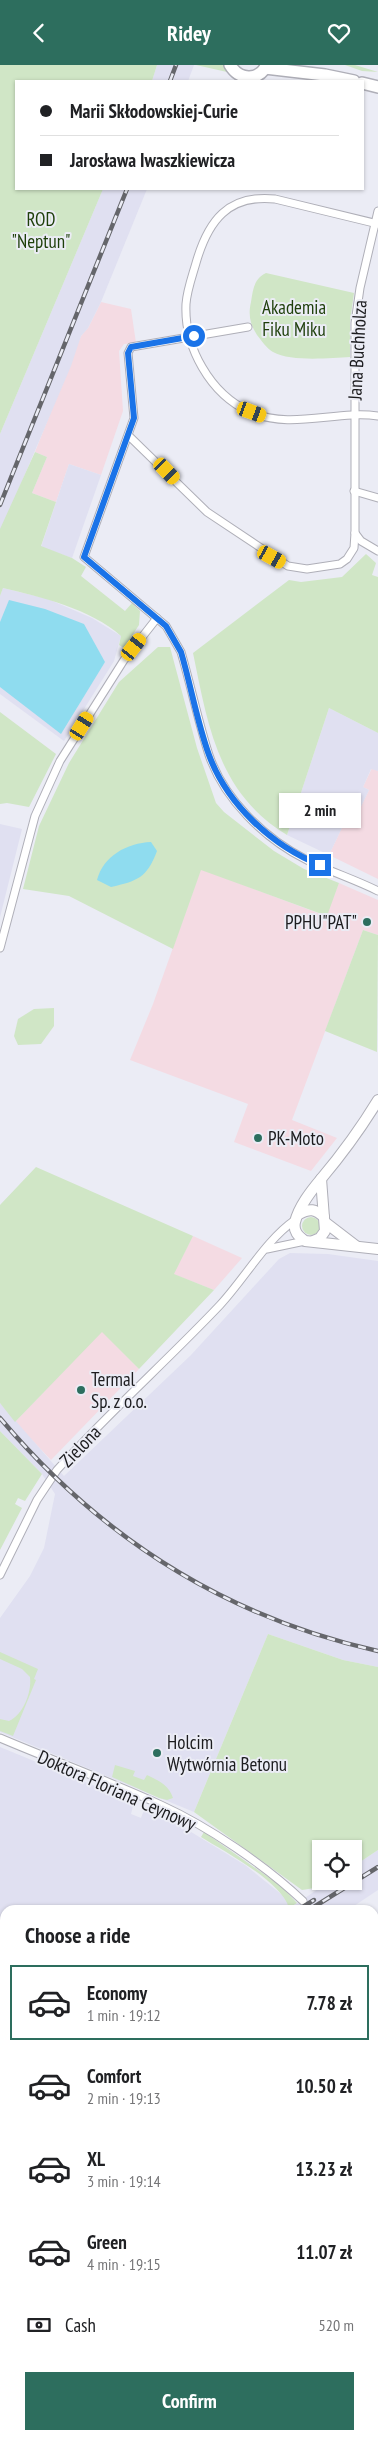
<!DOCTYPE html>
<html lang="en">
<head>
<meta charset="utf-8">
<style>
	:root { --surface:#fff; --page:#f6f6f6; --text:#202124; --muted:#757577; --line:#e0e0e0; --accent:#2d6e5e }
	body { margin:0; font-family:"PT Sans Narrow",sans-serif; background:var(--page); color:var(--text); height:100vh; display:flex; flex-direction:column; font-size:19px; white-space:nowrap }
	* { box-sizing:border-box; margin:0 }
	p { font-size:16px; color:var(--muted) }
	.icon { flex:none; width:28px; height:28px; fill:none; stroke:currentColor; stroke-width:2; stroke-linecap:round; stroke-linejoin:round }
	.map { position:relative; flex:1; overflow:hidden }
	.sheet { position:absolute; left:0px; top:1840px; width:379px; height:535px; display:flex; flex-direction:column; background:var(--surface); border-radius:15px 15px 0 0; box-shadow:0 1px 4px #0004 }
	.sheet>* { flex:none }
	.banner { position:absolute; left:15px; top:15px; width:349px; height:110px; border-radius:0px; box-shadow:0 1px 4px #0004; display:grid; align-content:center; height:110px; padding:0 25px; background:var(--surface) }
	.buttons { position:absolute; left:312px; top:1775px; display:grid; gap:10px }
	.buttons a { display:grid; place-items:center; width:50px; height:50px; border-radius:0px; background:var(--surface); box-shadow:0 1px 4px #0004; font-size:25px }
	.end { position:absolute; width:22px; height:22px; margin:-11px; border:6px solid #1a73e8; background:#fff; box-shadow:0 0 0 2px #fff }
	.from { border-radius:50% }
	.bubble { position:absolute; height:35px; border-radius:0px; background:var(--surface); box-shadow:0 1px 4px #0004; font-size:16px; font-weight:700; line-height:35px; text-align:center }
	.car { position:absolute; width:15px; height:30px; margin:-15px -8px; border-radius:6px; box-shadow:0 0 4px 1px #0007; background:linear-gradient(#f5c518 24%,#345 0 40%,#f5c518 0 76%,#345 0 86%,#f5c518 0) }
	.banner b { display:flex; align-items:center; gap:18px; height:48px; font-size:19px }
	.banner b+b { border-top:1px solid var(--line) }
	.banner i { width:12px; height:12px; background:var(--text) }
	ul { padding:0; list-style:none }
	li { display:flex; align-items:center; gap:15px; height:75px; margin:0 10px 8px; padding:0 15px; border:2px solid transparent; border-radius:0px }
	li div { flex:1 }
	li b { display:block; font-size:19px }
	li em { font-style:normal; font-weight:700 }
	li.on { border-color:var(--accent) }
	li>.icon { width:45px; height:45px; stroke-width:1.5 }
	h2 { padding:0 25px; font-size:22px; line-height:60px }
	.pay { display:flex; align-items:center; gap:12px; height:55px; padding:0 25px; font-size:19px }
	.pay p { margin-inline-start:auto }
	.action { display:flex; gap:10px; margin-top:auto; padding:10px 25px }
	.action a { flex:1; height:58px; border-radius:0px; background:var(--accent); color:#fff; font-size:20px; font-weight:700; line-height:58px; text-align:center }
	header { display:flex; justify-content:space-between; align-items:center; height:65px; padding:0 25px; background:var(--accent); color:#fff; font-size:22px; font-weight:700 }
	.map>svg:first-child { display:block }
	.commercial { fill:#f4dbe3 }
	.built { fill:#e0e0f1 }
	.green { fill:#d0e6c6 }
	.water { fill:#8fdcef }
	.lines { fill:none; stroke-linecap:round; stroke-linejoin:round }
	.street-casing { stroke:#afafb8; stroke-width:9 }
	.secondary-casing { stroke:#afafb8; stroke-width:12 }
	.primary-casing { stroke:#afafb8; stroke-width:14 }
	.street { stroke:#fff; stroke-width:7 }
	.secondary { stroke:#fff; stroke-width:10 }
	.primary { stroke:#fff; stroke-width:11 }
	.rail-casing { stroke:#65666b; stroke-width:4.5 }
	.rail { stroke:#ebecf5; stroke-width:2.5; stroke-dasharray:8; stroke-linecap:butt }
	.route { stroke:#1a73e8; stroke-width:6 }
	.poi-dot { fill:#2d6e5e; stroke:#ebecf5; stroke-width:2 }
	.labels { text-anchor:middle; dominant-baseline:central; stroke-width:4; stroke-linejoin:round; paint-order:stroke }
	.park-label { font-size:19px; fill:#1e3f0a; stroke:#ebecf5 }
	.street-label { font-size:19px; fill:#1c1c1f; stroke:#ebecf5 }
	.poi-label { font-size:19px; fill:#1c1c1f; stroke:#ebecf5; text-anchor:start }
</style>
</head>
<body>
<header><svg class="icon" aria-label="back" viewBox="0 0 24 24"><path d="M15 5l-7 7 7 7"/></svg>Ridey<svg class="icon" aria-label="heart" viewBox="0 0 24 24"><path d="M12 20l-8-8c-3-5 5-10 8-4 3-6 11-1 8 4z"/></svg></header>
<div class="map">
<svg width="378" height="2375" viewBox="0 0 378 2375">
	<rect width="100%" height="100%" fill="#ebecf5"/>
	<g class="commercial">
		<path d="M101,237l30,7 5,34 -12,1 -5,7 4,60 -22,64 -32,-11 -13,38 -24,-9 15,-36 -12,-5 46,-116 7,-8z"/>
		<path d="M372,703l6,3v108l-49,-24 19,-40 7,3 14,-28 -6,-3z"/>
		<path d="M201,804l125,47 13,-33 39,17v35l-15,-5 -71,190 45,18 -26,33 -77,-29 14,-38 -118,-44 23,-56z"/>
		<path d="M193,1171l49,22 -28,32 -41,-16z"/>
		<path d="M102,1266l37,38 -88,91 -36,-38z"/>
	</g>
	<g class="built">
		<path d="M157,0h37l-6,16h-36z"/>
		<path d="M103,124h44l-46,113 -13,26 -7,8 -10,30 -71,167v-99z"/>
		<path d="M69,399l32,11 -29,83 -31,-11z"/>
		<path d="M3,523l45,11 44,19 29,18 -7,25 -50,80 -64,-47v-98z"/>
		<path d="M329,643l49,25v38l-7,-2 -8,18 6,3 -14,29 -7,-4 -19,40 -42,-20z"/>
		<path d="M0,759l22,5 -22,88z"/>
		<path d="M290,1188l38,1 50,7v406l-35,-7 -75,-26 -74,178 -194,-80v-114l30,-42 14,-28 11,-54 -13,-20 -42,-43v-28l64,73 127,-121 88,-96z"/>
		<path d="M0,1682l124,51 -1,3 10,5 -2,8 10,4 3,-8 8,-2 93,57 41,33 4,10 40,-27h24v-15l24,-16v40l-30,20h-343v127l-5,-4z"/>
		<path d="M5,2022v40l-5,3v-40z"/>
	</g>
	<g class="green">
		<path d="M0,0h157l-5,16h-136v108h87l-103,245z"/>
		<path d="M196,0h28l3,7z"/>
		<path d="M345,0h10l23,7 -16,-1z"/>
		<path d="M266,208l88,20 -4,29v35c-20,1 -59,5 -77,-5 -6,-3 -12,-12 -16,-17 -7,-11 -9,-20 -6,-33 2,-13 3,-23 15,-29z"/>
		<path d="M35,387l12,5 -15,36 24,9 -15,44 31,12 14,9 -5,9 44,35 7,-8 8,8 -1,14 -15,23 -5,-3 2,-9c-30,-27 -80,-39 -118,-48l-3,8v-67z"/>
		<path d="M366,489l10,9 -4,12 6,2v156l-49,-25 -42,127c-69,-42 -79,-109 -94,-182l96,-73 12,2 41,-5z"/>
		<path d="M158,582h12l27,101 19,55 8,9 50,39 30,18 35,14 -12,33 -126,-46 -28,79 -104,-53 -46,-7 16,-63 30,-63 50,-81z"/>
		<path d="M0,647l56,42 -27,53 -22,-4 -7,1z"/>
		<path d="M363,865l15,5 -1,117 -52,-21z"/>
		<path d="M54,943v18l-13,18 -23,1 -4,-9 4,-17 16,-10z"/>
		<path d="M36,1102l157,69 -19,38 40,16 -75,79 -37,-37 -87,90 -15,-19v-198z"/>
		<circle cx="311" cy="1161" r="9"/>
		<path d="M0,1366l42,43 -17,27 -7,-3 -3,6 7,4 -22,42z"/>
		<path d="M268,1569l75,26 35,7v183l-24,16v-17h-33v32h9l-9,6 -19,3 -108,-78z"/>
		<path d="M0,1587l38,17 -4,10 2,1 -23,56 -13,-5v-12l9,2c14,-6 23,-29 21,-44l-8,-8 -22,-10z"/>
		<path d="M115,1700l20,6 -2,5 11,4 3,-5c12,6 22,10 26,23l-6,2 -8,-2 -47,-21z"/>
		<path d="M204,1767l77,54 16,17 -8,5c-8,-27 -64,-56 -88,-71z"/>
		<path d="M0,1968l5,4v50l-5,3z"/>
		<path d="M374,2058l4,1v53l-4,-1z"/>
		<path d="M5,2078v65h-5v-62z"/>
	</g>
	<g class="water">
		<path d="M9,535l36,9 39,15 21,38 -44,72 -61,-47v-65z"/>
		<path d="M151,777l6,9c-10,27 -20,30 -46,36l-14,-7c6,-24 30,-37 54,-38z"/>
		<path d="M5,2188v31l-5,-7v-20z"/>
	</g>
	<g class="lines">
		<defs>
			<g id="street">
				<path d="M378,159l-103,-25c-47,-5 -67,22 -79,64 -4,14 -9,27 -10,41 -2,43 24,90 64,108 41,18 86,-2 128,4"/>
				<path d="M248,262l-117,20 -3,6 6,65 -50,139 82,69 15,26c10,34 17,69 28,103 15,44 55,83 96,104 23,12 49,20 73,32"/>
				<path d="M129,371l78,76 81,54 19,3 33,-5 7,-5 7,-11 1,-15v-210l5,-35 18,-77"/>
				<path d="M354,426l24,7"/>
				<path d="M355,468l6,8 17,10"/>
				<path d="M0,883l35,-132 25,-55 64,-101 33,-42"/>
				<path d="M267,1184l38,-8"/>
				<path d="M0,1510l37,-75 20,-30c52,-58 110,-109 163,-165 25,-27 46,-65 75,-85"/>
				<path d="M0,1673c54,23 109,43 161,67 48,22 104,60 142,96"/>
				<path d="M374,1860h4"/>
				<path d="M0,2069l5,-3"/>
			</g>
			<g id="secondary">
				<path d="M378,1035c-17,28 -36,54 -57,79 -10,12 -22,27 -26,43 -2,9 3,14 10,19l73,8"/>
				<path d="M299,1149c11,-6 16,-5 25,3"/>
				<path d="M326,1158l30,23"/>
				<path d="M313,1176l7,-3 5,-7 -4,-52"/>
			</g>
			<g id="primary">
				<path d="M230,0c9,15 28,17 37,0"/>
				<path d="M265,3l60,7 29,6"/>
				<path d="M362,18l16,4"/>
			</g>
		</defs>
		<use href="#street" class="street-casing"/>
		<use href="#secondary" class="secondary-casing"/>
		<use href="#primary" class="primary-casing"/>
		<use href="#street" class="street"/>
		<use href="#secondary" class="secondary"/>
		<use href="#primary" class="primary"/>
		<defs>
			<g id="rail">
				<path d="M170,16l6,-16"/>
				<path d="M0,440l127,-316"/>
				<path d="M0,1353c101,120 225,199 378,233"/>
				<path d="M298,1845l16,-10"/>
				<path d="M309,1845l69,-43"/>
				<path d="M0,2035l5,-3"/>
			</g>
		</defs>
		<use href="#rail" class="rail-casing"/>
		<use href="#rail" class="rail"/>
	</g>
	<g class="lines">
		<path class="route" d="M194,271l-63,11 -3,6 6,65 -50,139 82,69 15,26c10,34 16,70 28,103 18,49 63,91 111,110"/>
	</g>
	<g class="poi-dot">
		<circle cx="367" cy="857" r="5"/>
		<circle cx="258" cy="1073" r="5"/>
		<circle cx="81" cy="1325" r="5"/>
		<circle cx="157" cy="1688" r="5"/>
	</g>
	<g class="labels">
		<g class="park-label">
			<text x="41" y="154">ROD<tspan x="41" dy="22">"Neptun"</tspan></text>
			<text x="294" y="242">Akademia<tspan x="294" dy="22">Fiku Miku</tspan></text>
		</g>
		<g class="street-label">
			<text transform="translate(357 285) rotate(-87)">Jana Buchholza</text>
			<text transform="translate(80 1381) rotate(-46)">Zielona</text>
			<text transform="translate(117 1725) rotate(24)">Doktora Floriana Ceynowy</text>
		</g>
		<g class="poi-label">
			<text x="357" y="857" text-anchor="end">PPHU"PAT"</text>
			<text x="268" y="1073">PK-Moto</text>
			<text x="91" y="1314">Termal<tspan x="91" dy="22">Sp. z o.o.</tspan></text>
			<text x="167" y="1677">Holcim<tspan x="167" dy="22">Wytwórnia Betonu</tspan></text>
		</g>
	</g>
</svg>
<div class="buttons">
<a><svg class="icon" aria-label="locate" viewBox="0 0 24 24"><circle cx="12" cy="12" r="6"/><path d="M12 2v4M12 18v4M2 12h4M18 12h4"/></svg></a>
</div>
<i class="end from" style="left:194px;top:271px"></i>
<i class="end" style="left:320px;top:800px"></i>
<div class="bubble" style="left:279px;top:728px;width:82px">2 min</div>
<i class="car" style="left:252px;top:347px;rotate:110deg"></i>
<i class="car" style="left:167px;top:406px;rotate:136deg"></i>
<i class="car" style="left:272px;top:492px;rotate:119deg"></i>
<i class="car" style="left:134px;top:582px;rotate:38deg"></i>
<i class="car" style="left:82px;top:661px;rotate:32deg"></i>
<div class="banner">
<b><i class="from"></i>Marii Skłodowskiej-Curie</b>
<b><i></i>Jarosława Iwaszkiewicza</b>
</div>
<section class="sheet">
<h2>Choose a ride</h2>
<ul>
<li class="on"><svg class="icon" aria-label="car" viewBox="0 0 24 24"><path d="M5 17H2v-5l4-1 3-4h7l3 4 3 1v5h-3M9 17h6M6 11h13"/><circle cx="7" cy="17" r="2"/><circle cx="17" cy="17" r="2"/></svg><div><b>Economy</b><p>1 min · 19:12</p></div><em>7.78 zł</em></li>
<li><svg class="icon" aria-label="car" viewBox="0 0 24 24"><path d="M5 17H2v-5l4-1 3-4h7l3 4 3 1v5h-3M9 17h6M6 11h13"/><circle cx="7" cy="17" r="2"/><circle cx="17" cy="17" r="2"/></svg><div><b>Comfort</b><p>2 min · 19:13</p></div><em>10.50 zł</em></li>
<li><svg class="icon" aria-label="car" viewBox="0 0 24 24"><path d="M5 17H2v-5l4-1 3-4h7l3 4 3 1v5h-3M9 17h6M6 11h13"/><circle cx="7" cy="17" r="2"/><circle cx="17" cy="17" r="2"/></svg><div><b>XL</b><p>3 min · 19:14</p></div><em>13.23 zł</em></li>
<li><svg class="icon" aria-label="car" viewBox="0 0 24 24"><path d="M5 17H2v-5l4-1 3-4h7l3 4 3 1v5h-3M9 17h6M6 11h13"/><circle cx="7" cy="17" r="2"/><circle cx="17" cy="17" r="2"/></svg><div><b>Green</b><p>4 min · 19:15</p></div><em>11.07 zł</em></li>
</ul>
<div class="pay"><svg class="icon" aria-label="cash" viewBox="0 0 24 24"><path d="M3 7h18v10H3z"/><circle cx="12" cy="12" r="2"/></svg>Cash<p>520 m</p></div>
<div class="action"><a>Confirm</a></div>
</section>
</div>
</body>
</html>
